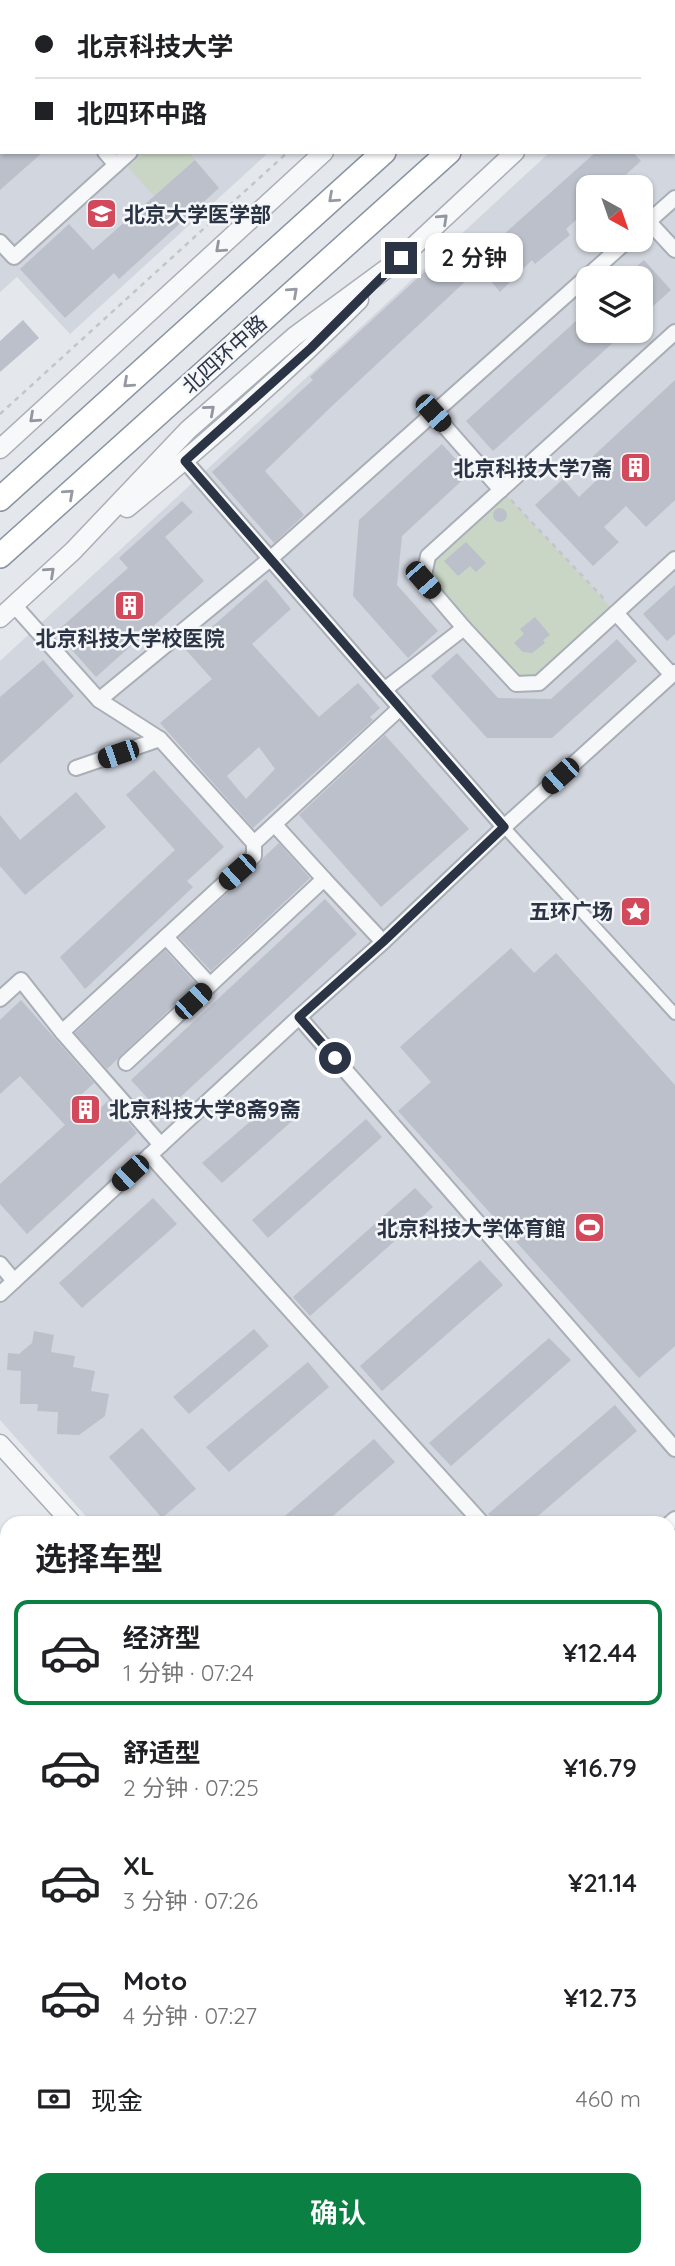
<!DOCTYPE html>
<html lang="zh">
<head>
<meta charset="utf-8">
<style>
	:root { --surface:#fff; --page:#f2f2f2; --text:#202124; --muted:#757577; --line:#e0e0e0; --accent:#0b8043 }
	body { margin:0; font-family:Quicksand,"Noto Sans SC",sans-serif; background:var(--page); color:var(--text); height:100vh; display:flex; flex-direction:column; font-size:26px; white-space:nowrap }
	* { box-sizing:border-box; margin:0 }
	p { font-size:23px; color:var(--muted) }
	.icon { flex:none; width:38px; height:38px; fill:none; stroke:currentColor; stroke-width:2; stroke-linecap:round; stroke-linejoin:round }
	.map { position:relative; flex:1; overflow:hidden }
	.sheet { position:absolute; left:0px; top:1516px; width:676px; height:751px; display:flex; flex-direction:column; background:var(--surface); border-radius:21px 21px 0 0; box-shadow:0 2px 5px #0004 }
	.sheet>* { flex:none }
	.top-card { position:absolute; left:0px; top:0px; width:676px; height:154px; box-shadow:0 2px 5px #0004; display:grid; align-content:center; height:154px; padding:0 35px; background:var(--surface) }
	.needle { width:46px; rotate:140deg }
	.tools { position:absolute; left:576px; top:175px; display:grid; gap:14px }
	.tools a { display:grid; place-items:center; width:77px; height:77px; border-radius:14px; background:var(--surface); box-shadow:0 2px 5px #0004; font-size:35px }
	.end { position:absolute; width:32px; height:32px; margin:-16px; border:9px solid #2b3445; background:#fff; box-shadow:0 0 0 4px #fff }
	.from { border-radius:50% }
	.bubble { position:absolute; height:49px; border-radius:14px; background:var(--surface); box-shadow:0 2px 5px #0004; font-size:23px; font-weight:600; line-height:49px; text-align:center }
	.car { position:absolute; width:21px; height:42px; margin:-21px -10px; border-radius:9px; box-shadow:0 0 5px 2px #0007; background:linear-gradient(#222 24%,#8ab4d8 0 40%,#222 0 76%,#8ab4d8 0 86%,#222 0) }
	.top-card b { display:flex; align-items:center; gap:24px; height:66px; font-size:26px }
	.top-card b+b { border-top:2px solid var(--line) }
	.top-card i { width:18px; height:18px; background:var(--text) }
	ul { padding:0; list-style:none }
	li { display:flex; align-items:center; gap:21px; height:105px; margin:0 14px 10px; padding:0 21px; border:4px solid transparent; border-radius:14px }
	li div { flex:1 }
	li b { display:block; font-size:26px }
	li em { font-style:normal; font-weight:600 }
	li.on { border-color:var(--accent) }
	li>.icon { width:63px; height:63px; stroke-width:1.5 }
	h2 { padding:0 35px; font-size:32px; line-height:84px }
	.pay { display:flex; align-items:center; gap:18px; height:77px; padding:0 35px; font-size:26px }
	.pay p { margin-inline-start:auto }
	.cta { display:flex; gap:14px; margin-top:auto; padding:14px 35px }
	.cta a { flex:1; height:80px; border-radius:14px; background:var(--accent); color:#fff; font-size:28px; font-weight:600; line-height:80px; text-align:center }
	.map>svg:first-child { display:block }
	.built { fill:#d2d6de; fill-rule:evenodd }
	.green { fill:#c9d6c5 }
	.building { fill:#bbc0ca; fill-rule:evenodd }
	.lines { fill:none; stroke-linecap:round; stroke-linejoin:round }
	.service-casing { stroke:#a9aeb7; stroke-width:10 }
	.pedestrian-casing { stroke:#a9aeb7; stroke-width:14 }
	.minor-casing { stroke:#a9aeb7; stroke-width:18 }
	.tertiary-casing { stroke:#a9aeb7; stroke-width:21 }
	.secondary-casing { stroke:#a9aeb7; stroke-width:23 }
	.trunk-casing { stroke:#8b94a3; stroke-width:26 }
	.path { stroke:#c2c5cb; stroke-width:2.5; stroke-dasharray:5 5; stroke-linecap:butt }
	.service { stroke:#f7f8fa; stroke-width:7 }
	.pedestrian { stroke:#f7f8fa; stroke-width:10 }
	.minor { stroke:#f7f8fa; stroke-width:14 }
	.tertiary { stroke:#f7f8fa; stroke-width:18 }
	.secondary { stroke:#fff; stroke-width:19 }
	.trunk { stroke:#fff; stroke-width:23 }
	.oneway { stroke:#959aa2 }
	.oneway2 { stroke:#9196a0 }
	.route { stroke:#2b3445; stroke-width:9 }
	.labels { text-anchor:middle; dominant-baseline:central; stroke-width:5; stroke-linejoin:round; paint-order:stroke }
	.poi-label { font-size:21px; font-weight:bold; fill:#2b3445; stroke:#f4f6f9; text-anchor:end }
	.street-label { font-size:21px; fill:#2b3445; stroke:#f4f6f9 }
</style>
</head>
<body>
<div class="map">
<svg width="675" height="2266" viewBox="0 0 675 2266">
	<rect width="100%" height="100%" fill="#e4e7ec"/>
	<g class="built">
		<path d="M0,0h436l-2,2h-432v150h267l-199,182 -53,-57 -17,15z"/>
		<path d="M675,36v2140l-7,-7v-647h-577l-91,-102v-759l550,-509h124zM588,187h52v53h-52zM588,278h52v53h-52z"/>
	</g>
	<g class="green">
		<path d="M145,152h44l6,8 -41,36 -26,-29z"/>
		<path d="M501,490l115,123 -77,70 -23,1 -93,-104 5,-24z"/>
		<path d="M675,1763v321l-6,5 -1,-320z"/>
	</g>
	<g class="building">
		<path d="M0,152h43l-43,38z"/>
		<path d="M596,152h37l8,9 -29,26h-24v22l-22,20 4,6 -35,29 -3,-4 -32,32 -26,-31z"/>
		<path d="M195,160l24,28 -100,91 -5,-6 -49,45 -45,-49 49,-45 24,26z"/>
		<path d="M446,252l24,25 -138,129 -67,65 39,44 -30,28 -62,-71 101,-92 -3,-3z"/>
		<path d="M644,260l27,30 -31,28v-40h-17z"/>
		<path d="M588,310v21h38l-133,120 -27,-30z"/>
		<path d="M23,320l16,18 -39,34v-31z"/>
		<path d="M675,380v120l-29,27 -20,-21 -22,21 15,15 -26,24 -58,-61 28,-26 16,18 22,-21 -13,-15z"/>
		<path d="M442,444l27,30 -67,62 -5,49 41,46 -30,27 -55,-62 6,-76z"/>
		<path d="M182,501l11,11 -28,25 39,44 -108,96 -40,-45 72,-64 -9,-10z"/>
		<circle cx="500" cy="515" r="7"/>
		<path d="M466,542l20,21 -10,9 -6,-6 -12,10 -14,-15z"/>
		<path d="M266,579l25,30 -39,35 67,73 39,-34 22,25 -10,9 3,3 -120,108 -93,-105 52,-44 -26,-29zM259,747l16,22 -29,30 -19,-23z"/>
		<path d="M675,585v49l-8,7 -24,-27z"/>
		<path d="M535,617l15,18 -7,5 2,3 -13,10 -9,-1 -9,-9 10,-9 -4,-5z"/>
		<path d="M617,639l20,22 -85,77h-65l-56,-62 26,-23 41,45 53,1z"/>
		<path d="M43,660l31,36 -74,68v-67z"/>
		<path d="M385,735l84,94 -88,78 -82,-92z"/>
		<path d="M154,770l70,77 -37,34 6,6 -108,102 -25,-32 115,-107 -49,-55z"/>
		<path d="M76,792l30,35 -81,68 -25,-29v-51l20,25z"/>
		<path d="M279,843l31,35 -99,93 -32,-34 82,-74 2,-5z"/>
		<path d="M325,899l32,35 -195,180 -31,-34z"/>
		<path d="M511,948l23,25 22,-20 119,132v261l-36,32 -241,-267 33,-29 -31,-35z"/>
		<path d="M165,950l31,34 -89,85 -32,-36z"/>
		<path d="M21,1000l73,83 -24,22 16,16 23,-21 28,33 -110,101 -27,-30v-20l65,-59 -45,-49 -20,18v-74z"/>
		<path d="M275,1100l17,21 -70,62 -20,-20z"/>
		<path d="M366,1119l16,18 -114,101 -16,-18z"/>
		<path d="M415,1188l18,19 -123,109 -17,-19z"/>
		<path d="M153,1198l24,26 -95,84 -23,-25z"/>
		<path d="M480,1260l23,25 -121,106 -22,-25z"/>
		<path d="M254,1329l15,17 -80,68 -16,-17z"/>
		<path d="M34,1331l20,4 -3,17 24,4 -2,11 22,4 -4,20 18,3 -4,22 -26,19 -22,-1 1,-22 -21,-1 1,-7h-18l1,-33 -14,-1 1,-17 11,1 13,-11z"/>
		<path d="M549,1338l22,22 -120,106 -22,-23z"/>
		<path d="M308,1362l21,25 -100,85 -23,-25z"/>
		<path d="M615,1405l22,26 -106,91h-35l-8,-8z"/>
		<path d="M142,1428l54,61 -34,29 -53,-61z"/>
		<path d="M374,1439l21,23 -69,60h-48z"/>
	</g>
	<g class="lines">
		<defs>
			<path id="service" d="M265,0l2,2"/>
			<path id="pedestrian" d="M504,827l171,187"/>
			<g id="minor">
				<path d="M302,2l2,-2"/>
				<path d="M0,22l2,2"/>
				<path d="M105,152l11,13"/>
				<path d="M649,222l26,28"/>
				<path d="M640,229l35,-31"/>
				<path d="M0,242l14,15 116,-105"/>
				<path d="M433,413l68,77"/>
				<path d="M185,461l319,366"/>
				<path d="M14,605l85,95 171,-141 358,-319"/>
				<path d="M616,613l56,62"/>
				<path d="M464,628l-41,-48 5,-24 247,-224"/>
				<path d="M384,690l80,-62 52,56 23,-1 136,-124"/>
				<path d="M99,700l61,39"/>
				<path d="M76,768l84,-29 94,104"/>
				<path d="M324,879l59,63"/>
				<path d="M210,985l114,-106 -49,-54"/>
				<path d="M0,999l21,-19 41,52"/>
				<path d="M299,1017l376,432"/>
				<path d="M126,1063l84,-78 -44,-48"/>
				<path d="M161,1145l-99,-113 192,-176v-13l146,-135"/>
				<path d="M150,1155l331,367"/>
				<path d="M0,1264l14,17"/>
				<path d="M0,1294l299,-277 84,-75 121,-115 171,-155"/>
				<path d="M668,1525l7,-6"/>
				<path d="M0,1703l7,-6"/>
				<path d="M0,2155l7,-7"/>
			</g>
			<g id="tertiary">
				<path d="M489,2l2,-2"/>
				<path d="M674,4l1,-1"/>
				<path d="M0,449l324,-297"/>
				<path d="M127,508c81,-66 159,-135 232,-208"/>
				<path d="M0,618l73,-67 115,-121 107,-94 106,-78 114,-106"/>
				<path d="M0,1444l71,78"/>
				<path d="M668,2189l7,8"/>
			</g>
			<g id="secondary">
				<path d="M668,2240l7,-6"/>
				<path d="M640,2266l7,-7"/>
			</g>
			<g id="trunk">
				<path d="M551,2l2,-2"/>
				<path d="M615,2l2,-2"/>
				<path d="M650,2l3,-2"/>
				<path d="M0,499l384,-347"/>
				<path d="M0,556l449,-404"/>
			</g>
		</defs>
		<use href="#service" class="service-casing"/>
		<use href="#pedestrian" class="pedestrian-casing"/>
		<use href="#minor" class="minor-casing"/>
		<use href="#tertiary" class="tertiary-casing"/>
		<use href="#secondary" class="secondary-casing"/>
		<use href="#trunk" class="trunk-casing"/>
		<g class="path">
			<path d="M18,0l1,2"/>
			<path d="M28,0l2,2"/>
			<path d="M112,0l1,2"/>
			<path d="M154,0l1,2"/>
			<path d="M80,2l4,-2"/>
			<path d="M454,2l2,-2"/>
			<path d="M0,414l288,-262"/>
			<path d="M511,500l96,102"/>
			<path d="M600,2266l8,-7"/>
		</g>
		<use href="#service" class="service"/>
		<use href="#pedestrian" class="pedestrian"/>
		<use href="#minor" class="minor"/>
		<use href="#tertiary" class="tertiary"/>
		<use href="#secondary" class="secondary"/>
		<use href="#trunk" class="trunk"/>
	</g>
	<defs><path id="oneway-chevron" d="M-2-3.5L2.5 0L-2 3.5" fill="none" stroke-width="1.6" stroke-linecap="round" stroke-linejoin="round" transform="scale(1.75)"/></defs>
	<g class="oneway">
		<use href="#oneway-chevron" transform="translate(333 198) rotate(138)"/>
		<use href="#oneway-chevron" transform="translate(293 292) rotate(-42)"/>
		<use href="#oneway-chevron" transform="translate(128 383) rotate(138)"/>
		<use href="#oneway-chevron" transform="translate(69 494) rotate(-42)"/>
	</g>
	<g class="oneway2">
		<use href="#oneway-chevron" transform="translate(443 219) rotate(-43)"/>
		<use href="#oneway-chevron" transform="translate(220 248) rotate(138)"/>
		<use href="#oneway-chevron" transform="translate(210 410) rotate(-41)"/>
		<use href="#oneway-chevron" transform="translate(34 418) rotate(138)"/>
		<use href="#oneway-chevron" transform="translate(50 572) rotate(-42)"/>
	</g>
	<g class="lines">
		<path class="route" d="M335,1058l-36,-41 84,-75 121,-115 -319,-366 126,-113 90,-90"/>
	</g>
	<defs>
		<symbol id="university-square" viewBox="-11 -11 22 22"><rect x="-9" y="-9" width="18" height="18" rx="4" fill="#d1495b" stroke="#f4f6f9"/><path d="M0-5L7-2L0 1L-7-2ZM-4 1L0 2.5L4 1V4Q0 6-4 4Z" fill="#fff"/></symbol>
		<symbol id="building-square" viewBox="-11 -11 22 22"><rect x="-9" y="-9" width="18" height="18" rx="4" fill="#d1495b" stroke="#f4f6f9"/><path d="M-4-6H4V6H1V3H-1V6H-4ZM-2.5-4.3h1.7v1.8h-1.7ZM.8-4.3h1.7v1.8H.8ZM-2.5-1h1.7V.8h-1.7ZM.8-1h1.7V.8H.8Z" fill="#fff"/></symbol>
		<symbol id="sight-square" viewBox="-11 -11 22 22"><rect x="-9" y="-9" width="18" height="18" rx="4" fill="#d1495b" stroke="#f4f6f9"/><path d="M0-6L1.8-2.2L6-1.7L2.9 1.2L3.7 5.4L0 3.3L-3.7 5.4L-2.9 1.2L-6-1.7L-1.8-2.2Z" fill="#fff"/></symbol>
		<symbol id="stadium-square" viewBox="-11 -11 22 22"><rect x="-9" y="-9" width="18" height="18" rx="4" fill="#d1495b" stroke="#f4f6f9"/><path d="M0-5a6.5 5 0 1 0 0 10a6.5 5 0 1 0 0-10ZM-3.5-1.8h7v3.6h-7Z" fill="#fff"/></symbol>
	</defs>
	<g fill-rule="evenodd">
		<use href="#university-square" x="84" y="196" width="35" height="35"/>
		<use href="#building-square" x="618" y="450" width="35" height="35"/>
		<use href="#building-square" x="112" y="588" width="35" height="35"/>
		<use href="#sight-square" x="618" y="894" width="35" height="35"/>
		<use href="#building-square" x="68" y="1092" width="35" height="35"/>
		<use href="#stadium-square" x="572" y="1210" width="35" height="35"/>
	</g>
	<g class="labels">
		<g class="poi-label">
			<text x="124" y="214" text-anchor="start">北京大学医学部</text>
			<text x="612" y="468">北京科技大学7斋</text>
			<text x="130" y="638" text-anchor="middle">北京科技大学校医院</text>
			<text x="613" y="911">五环广场</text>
			<text x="109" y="1109" text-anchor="start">北京科技大学8斋9斋</text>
			<text x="566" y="1228">北京科技大学体育館</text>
		</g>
		<g class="street-label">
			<text transform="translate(224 354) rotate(-42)">北四环中路</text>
		</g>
	</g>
</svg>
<div class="tools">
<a><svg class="needle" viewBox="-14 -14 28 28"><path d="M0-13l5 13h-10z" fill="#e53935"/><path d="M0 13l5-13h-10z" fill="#757577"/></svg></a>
<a><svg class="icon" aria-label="layers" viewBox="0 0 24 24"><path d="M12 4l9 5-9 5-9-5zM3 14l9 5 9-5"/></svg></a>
</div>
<i class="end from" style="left:335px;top:1058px"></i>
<i class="end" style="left:401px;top:258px"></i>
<div class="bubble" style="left:425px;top:233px;width:98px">2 分钟</div>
<i class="car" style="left:433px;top:413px;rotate:138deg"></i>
<i class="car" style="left:423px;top:580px;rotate:139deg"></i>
<i class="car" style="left:118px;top:754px;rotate:251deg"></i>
<i class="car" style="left:560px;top:776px;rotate:228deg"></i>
<i class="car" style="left:237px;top:872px;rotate:228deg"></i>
<i class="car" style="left:193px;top:1001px;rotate:47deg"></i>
<i class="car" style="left:130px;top:1173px;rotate:227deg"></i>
<div class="top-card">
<b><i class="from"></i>北京科技大学</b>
<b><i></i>北四环中路</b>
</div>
<section class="sheet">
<h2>选择车型</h2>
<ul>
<li class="on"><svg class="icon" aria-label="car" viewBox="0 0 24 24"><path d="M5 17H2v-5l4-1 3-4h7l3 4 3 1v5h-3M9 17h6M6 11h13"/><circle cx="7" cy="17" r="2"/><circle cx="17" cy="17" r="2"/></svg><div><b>经济型</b><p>1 分钟 · 07:24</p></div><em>¥12.44</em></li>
<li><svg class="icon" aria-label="car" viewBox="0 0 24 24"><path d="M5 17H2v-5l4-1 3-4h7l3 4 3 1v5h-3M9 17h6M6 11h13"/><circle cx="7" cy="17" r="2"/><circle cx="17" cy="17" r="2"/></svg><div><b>舒适型</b><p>2 分钟 · 07:25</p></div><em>¥16.79</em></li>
<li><svg class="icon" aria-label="car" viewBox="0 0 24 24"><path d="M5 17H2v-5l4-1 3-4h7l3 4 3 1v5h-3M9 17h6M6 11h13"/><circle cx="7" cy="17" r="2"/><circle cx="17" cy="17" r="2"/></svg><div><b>XL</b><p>3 分钟 · 07:26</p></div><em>¥21.14</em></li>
<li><svg class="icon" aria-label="car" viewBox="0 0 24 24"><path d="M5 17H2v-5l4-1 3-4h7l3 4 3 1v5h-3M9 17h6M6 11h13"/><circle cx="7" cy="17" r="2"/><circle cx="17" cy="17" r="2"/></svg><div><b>Moto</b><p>4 分钟 · 07:27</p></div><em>¥12.73</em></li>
</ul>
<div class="pay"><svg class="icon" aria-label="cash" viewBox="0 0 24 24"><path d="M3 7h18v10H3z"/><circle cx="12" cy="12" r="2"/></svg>现金<p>460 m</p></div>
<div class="cta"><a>确认</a></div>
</section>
</div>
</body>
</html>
